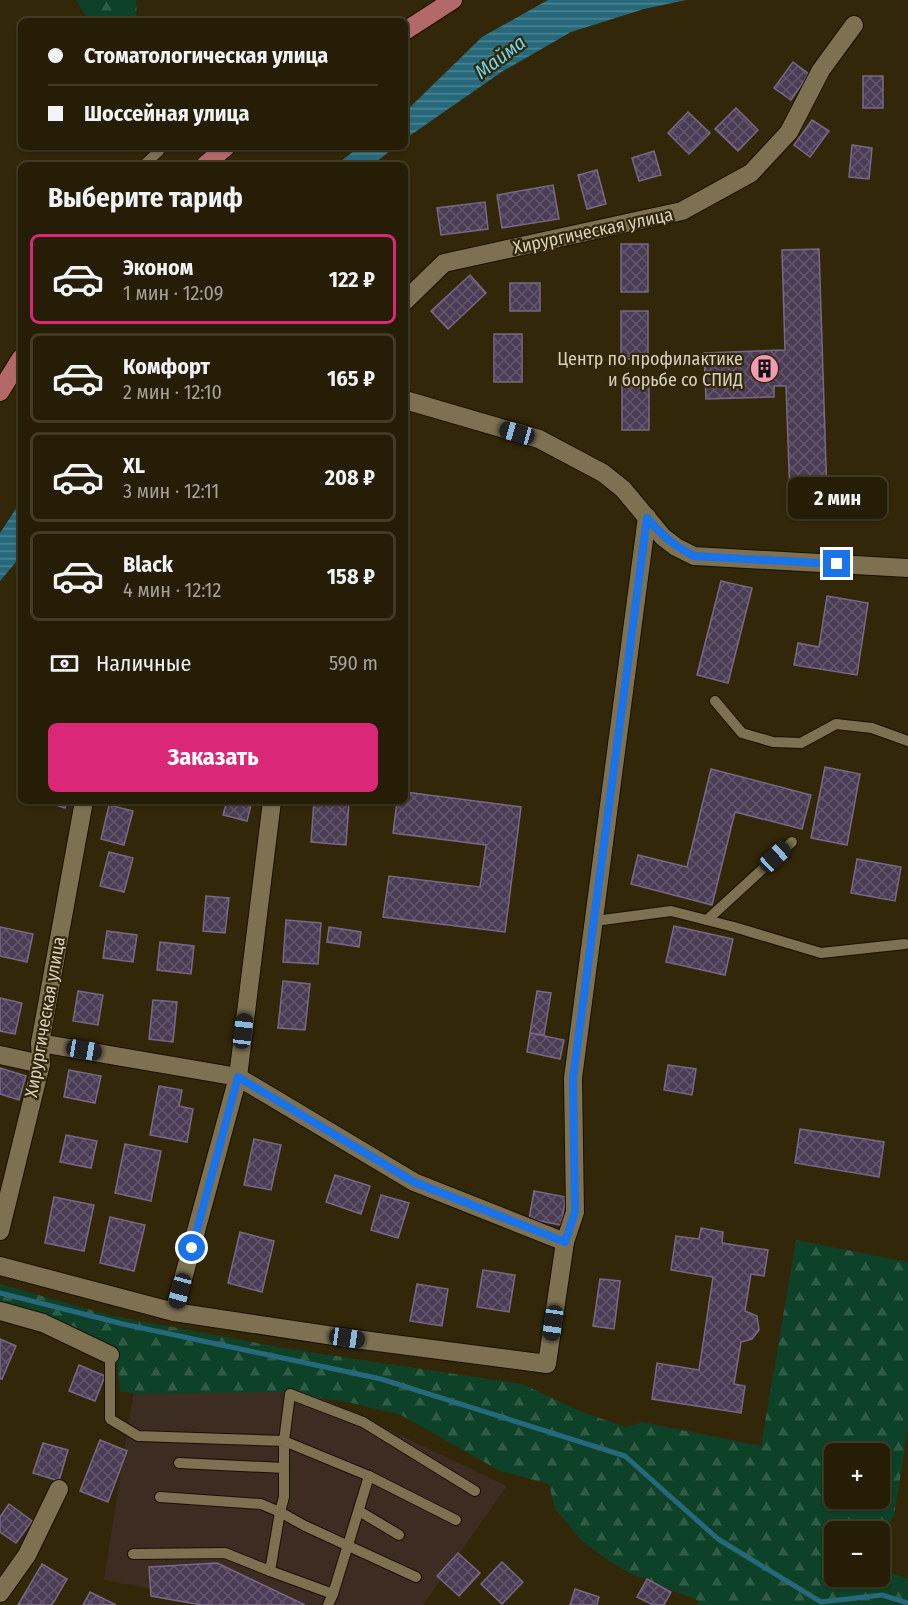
<!DOCTYPE html>
<html lang="ru">
<head>
<meta charset="utf-8">
<style>
	:root { --surface:#261d06; --page:#322a14; --text:#f1f3f6; --muted:#a4a29b; --line:#423b28; --accent:#db2777 }
	body { margin:0; font-family:"Fira Sans Condensed",sans-serif; background:var(--page); color:var(--text); height:100vh; display:flex; flex-direction:column; font-size:22px; white-space:nowrap }
	* { box-sizing:border-box; margin:0 }
	p { font-size:20px; color:var(--muted) }
	.icon { flex:none; width:33px; height:33px; fill:none; stroke:currentColor; stroke-width:2; stroke-linecap:round; stroke-linejoin:round }
	.map { position:relative; flex:1; overflow:hidden }
	.side { position:absolute; left:18px; top:162px; width:390px; height:642px; display:flex; flex-direction:column; background:var(--surface); border-radius:9px; box-shadow:0 2px 4px #0004,0 0 0 2px var(--line) }
	.side>* { flex:none }
	.banner { position:absolute; left:18px; top:18px; width:390px; height:132px; border-radius:9px; box-shadow:0 2px 4px #0004,0 0 0 2px var(--line); display:grid; align-content:center; height:132px; padding:0 30px; background:var(--surface) }
	.tools { position:absolute; left:824px; top:1443px; display:grid; gap:12px }
	.tools a { display:grid; place-items:center; width:66px; height:66px; border-radius:9px; background:var(--surface); box-shadow:0 2px 4px #0004,0 0 0 2px var(--line); font-size:30px }
	.end { position:absolute; width:27px; height:27px; margin:-14px; border:8px solid #1a73e8; background:#fff; box-shadow:0 0 0 3px #fff }
	.from { border-radius:50% }
	.bubble { position:absolute; height:42px; border-radius:9px; background:var(--surface); box-shadow:0 2px 4px #0004,0 0 0 2px var(--line); font-size:20px; font-weight:700; line-height:42px; text-align:center }
	.car { position:absolute; width:18px; height:36px; margin:-18px -9px; border-radius:8px; box-shadow:0 0 4px 2px #0007; background:linear-gradient(#222 24%,#8ab4d8 0 40%,#222 0 76%,#8ab4d8 0 86%,#222 0) }
	.banner b { display:flex; align-items:center; gap:21px; height:57px; font-size:22px }
	.banner b+b { border-top:2px solid var(--line) }
	.banner i { width:15px; height:15px; background:var(--text) }
	ul { padding:0; list-style:none }
	li { display:flex; align-items:center; gap:18px; height:90px; margin:0 12px 9px; padding:0 18px; border:3px solid var(--line); border-radius:9px }
	li div { flex:1 }
	li b { display:block; font-size:22px }
	li em { font-style:normal; font-weight:700 }
	li.current { border-color:var(--accent) }
	li>.icon { width:54px; height:54px; stroke-width:1.5 }
	h2 { padding:0 30px; font-size:27px; line-height:72px }
	.pay { display:flex; align-items:center; gap:15px; height:66px; padding:0 30px; font-size:22px }
	.pay p { margin-inline-start:auto }
	.action { display:flex; gap:12px; margin-top:auto; padding:12px 30px }
	.action a { flex:1; height:69px; border-radius:9px; background:var(--accent); color:#fff; font-size:24px; font-weight:700; line-height:69px; text-align:center }
	.map>svg:first-child { display:block }
	.industrial { fill:#3d2c22 }
	.forest { fill:url(#forest-firs); fill-rule:evenodd }
	.water { fill:url(#water-rules) }
	.lines { fill:none; stroke-linecap:round; stroke-linejoin:round }
	.stream { stroke:#26697b; stroke-width:5 }
	.building { fill:url(#building-cross-hatch); stroke:#786885; stroke-width:1.5 }
	.lane-casing { stroke:#181000; stroke-width:12 }
	.street-casing { stroke:#181000; stroke-width:20 }
	.primary-casing { stroke:#181000; stroke-width:20 }
	.lane { stroke:#7d7151; stroke-width:10 }
	.street { stroke:#7d7151; stroke-width:18 }
	.primary { stroke:#b36968; stroke-width:18 }
	.route { stroke:#1a73e8; stroke-width:8 }
	.labels { text-anchor:middle; dominant-baseline:central; stroke-width:4.5; stroke-linejoin:round; paint-order:stroke }
	.street-label { font-size:18px; fill:#d8d1c0; stroke:#322708 }
	.poi-label { font-size:18px; fill:#d8d1c0; stroke:#322708; text-anchor:end }
	.water-label { font-size:20px; font-style:italic; fill:#6fd4f0; stroke:#322708 }
</style>
</head>
<body>
<div class="map">
<svg width="908" height="1605" viewBox="0 0 908 1605">
	<defs>
		<pattern id="forest-firs" width="22" height="20" patternUnits="userSpaceOnUse" patternTransform="scale(1.5)"><rect width="22" height="20" fill="#0d4128"/><path d="M5 1l3.5 6h-7zM16 11l3.5 6h-7z" fill="#305b45"/></pattern>
		<pattern id="water-rules" width="6" height="5" patternUnits="userSpaceOnUse" patternTransform="scale(1.5)"><rect width="6" height="5" fill="#26697b"/><path d="M0 2.5h6" fill="none" stroke="#4f8492"/></pattern>
		<pattern id="building-cross-hatch" width="8" height="8" patternUnits="userSpaceOnUse" patternTransform="scale(1.5)"><rect width="8" height="8" fill="#4b3c56"/><path d="M0 0l8 8M0 8l8-8" fill="none" stroke="#64576c"/></pattern>
	</defs>
	<rect width="100%" height="100%" fill="#322708"/>
	<path class="industrial" d="M286,1381l221,105 -84,119h-190l-129,-25 31,-197z"/>
	<g class="forest">
		<path d="M76,0h60l1,21h-48z"/>
		<path d="M796,1240l112,22v166l-14,88 -13,17 -2,-1h-45v44h45v-8l29,11v26h-211l2,-4 -72,-29 -22,-14 -23,-17 -27,-32 -6,-25 -49,-13 -99,-56 -53,-13 -69,-10 -143,2 -16,-3 -4,-41 -47,-25 -69,-15v-26l109,31 180,34 233,35 60,28 44,15 16,-5 119,24zM834,1454h45v44h-45z"/>
	</g>
	<g class="water">
		<path d="M548,0h138l-42,9 -73,23 -68,39 -98,68v-27l77,-75z"/>
		<path d="M359,147h36l-23,18h-36z"/>
		<path d="M21,501v55l-21,25v-48z"/>
	</g>
	<g class="lines">
		<path class="stream" d="M0,1293l123,31 258,55 244,77 93,83 103,63 61,-7 26,8"/>
	</g>
	<g class="building">
		<path d="M793,62l16,12 -18,26 -17,-12z"/>
		<rect x="863" y="76" width="20" height="32"/>
		<path d="M736,108l22,22 -20,21 -23,-22z"/>
		<path d="M688,112l22,21 -21,21 -21,-21z"/>
		<path d="M812,120l17,11 -19,26 -16,-12z"/>
		<path d="M852,145l20,3 -3,31 -20,-2z"/>
		<path d="M654,151l7,24 -22,6 -7,-23z"/>
		<path d="M597,170l9,34 -19,5 -9,-34z"/>
		<path d="M553,185l6,34 -57,9 -5,-33z"/>
		<path d="M485,202l3,27 -47,6 -4,-27z"/>
		<rect x="621" y="244" width="27" height="48"/>
		<path d="M819,249l8,248 -37,1 -4,-112h-12v11l-68,2 -2,-46 81,-3 -3,-100z"/>
		<path d="M470,275l16,18 -38,36 -17,-18z"/>
		<rect x="510" y="283" width="30" height="28"/>
		<rect x="621" y="311" width="27" height="48"/>
		<rect x="494" y="334" width="28" height="48"/>
		<rect x="622" y="382" width="27" height="48"/>
		<path d="M721,581l31,7 -24,95 -31,-8z"/>
		<path d="M827,596l41,7 -11,72 -63,-10 4,-22 21,4z"/>
		<path d="M825,767l35,7 -13,71 -36,-7z"/>
		<path d="M711,769l100,26 -9,34 -67,-17 -23,93 -81,-21 7,-29 49,12z"/>
		<path d="M405,792l116,15 -16,125 -122,-15 6,-41 91,11 6,-42 -93,-12 4,-32h8z"/>
		<path d="M43,801h24l-2,7z"/>
		<path d="M227,801h25l-5,20 -24,-6z"/>
		<path d="M314,801l35,2 -3,42 -35,-3z"/>
		<path d="M109,805l24,6 -9,34 -23,-6z"/>
		<path d="M109,852l24,6 -9,34 -24,-6z"/>
		<path d="M857,859l44,8 -6,34 -44,-8z"/>
		<path d="M206,896l23,2 -4,35 -22,-2z"/>
		<path d="M286,920l35,3 -3,41 -35,-2z"/>
		<path d="M674,926l59,13 -8,36 -59,-13z"/>
		<path d="M0,927l33,7 -6,28 -27,-6z"/>
		<path d="M329,927l32,5 -2,15 -32,-5z"/>
		<path d="M107,931l30,4 -4,27 -30,-4z"/>
		<path d="M160,942l34,4 -3,28 -34,-4z"/>
		<path d="M283,981l27,3 -5,46 -27,-2z"/>
		<path d="M78,991l25,4 -5,30 -25,-4z"/>
		<path d="M537,991l14,2 -7,42 -14,-2z"/>
		<path d="M0,998l22,5 -7,31 -15,-3z"/>
		<path d="M153,1000l24,2 -4,40 -24,-3z"/>
		<path d="M530,1033l34,7 -4,19 -33,-7z"/>
		<path d="M668,1065l28,4 -4,26 -28,-5z"/>
		<path d="M0,1068l26,8 -7,24 -19,-6z"/>
		<path d="M69,1070l32,6 -6,27 -31,-6z"/>
		<path d="M159,1086l23,4 -3,16 14,3 -6,33 -37,-7z"/>
		<path d="M800,1129l84,13 -5,35 -84,-14z"/>
		<path d="M66,1135l31,6 -6,27 -31,-6z"/>
		<path d="M254,1139l27,6 -10,45 -27,-5z"/>
		<path d="M125,1144l36,7 -10,50 -36,-8z"/>
		<path d="M335,1175l35,11 -9,28 -35,-12z"/>
		<path d="M534,1191l32,6 -5,28 -32,-6z"/>
		<path d="M381,1195l28,8 -11,35 -27,-8z"/>
		<path d="M54,1197l40,8 -10,46 -39,-8z"/>
		<path d="M110,1217l35,8 -11,46 -34,-8z"/>
		<path d="M701,1228l22,4 -1,11 46,7 -4,26 -13,-2 -6,37 12,5 2,14 -7,9 -11,3 -7,42 11,2 -4,27 -89,-14 5,-36 42,7 14,-93 -42,-7 5,-34 23,3z"/>
		<path d="M240,1232l34,9 -12,51 -34,-9z"/>
		<path d="M483,1270l32,5 -6,37 -32,-5z"/>
		<path d="M600,1279l20,2 -6,48 -21,-3z"/>
		<path d="M417,1284l31,5 -6,37 -32,-5z"/>
		<path d="M0,1339l16,7 -14,33h-2z"/>
		<path d="M79,1365l26,11 -10,25 -26,-10z"/>
		<path d="M100,1440l27,11 -19,51 -28,-11z"/>
		<path d="M43,1443l25,7 -9,31 -26,-8z"/>
		<path d="M9,1504l23,17 -16,22 -16,-11v-15z"/>
		<path d="M458,1553l22,20 -21,23 -22,-20z"/>
		<path d="M502,1562l21,20 -21,22 -21,-20z"/>
		<path d="M217,1563l88,42h-103l-51,-9 -2,-29z"/>
		<path d="M42,1564l25,15 -15,26h-34z"/>
		<path d="M647,1579l24,13 -7,13h-11l-16,-8z"/>
		<path d="M575,1589l24,8 -2,8h-27z"/>
		<path d="M90,1592l26,13h-33z"/>
	</g>
	<g class="lines">
		<defs>
			<g id="lane">
				<path d="M144,165l15,-14"/>
				<path d="M715,701l27,32 31,9 28,1 35,-19 36,4 36,13"/>
				<path d="M707,920l85,-78"/>
				<path d="M595,921l76,-10 63,16 87,26 84,-9"/>
				<path d="M110,1355v64l28,17 146,5v56l-4,15 25,14 111,51"/>
				<path d="M179,1463l105,5"/>
				<path d="M369,1476l87,44"/>
				<path d="M160,1497l101,7 19,8 -10,59 63,23"/>
				<path d="M359,1511l40,24"/>
				<path d="M133,1554l92,-1 45,18"/>
				<path d="M328,1605l5,-11 36,-118 -85,-35 6,-47 73,28 112,69"/>
			</g>
			<g id="street">
				<path d="M405,301l39,-38 238,-52 69,-38 38,-41 32,-62 33,-45"/>
				<path d="M405,400l134,39 64,34 20,16 40,48 13,10 18,9 214,12"/>
				<path d="M40,1043l198,34 176,105 151,60"/>
				<path d="M0,1055l41,9"/>
				<path d="M0,1231l41,-167 -1,-21 44,-242"/>
				<path d="M0,1266l174,46 173,26 200,26 18,-122 10,-30 -2,-134 74,-561"/>
				<path d="M0,1311l43,12 67,32"/>
				<path d="M174,1312l64,-235 34,-276"/>
				<path d="M0,1593l27,-38 32,-66"/>
			</g>
			<g id="primary">
				<path d="M405,31l48,-31"/>
				<path d="M205,165l21,-18"/>
				<path d="M0,392l21,-34"/>
			</g>
		</defs>
		<use href="#lane" class="lane-casing"/>
		<use href="#street" class="street-casing"/>
		<use href="#primary" class="primary-casing"/>
		<use href="#lane" class="lane"/>
		<use href="#street" class="street"/>
		<use href="#primary" class="primary"/>
	</g>
	<g class="lines">
		<path class="route" d="M192,1248l46,-171 176,105 151,60 10,-30 -2,-134 74,-560c16,18 26,27 47,38l143,8"/>
	</g>
	<defs>
		<symbol id="building-disc" viewBox="-11 -11 22 22"><circle r="9.5" fill="#f19ab1" stroke="#322708"/><path d="M-4-6H4V6H1V3H-1V6H-4ZM-2.5-4.3h1.7v1.8h-1.7ZM.8-4.3h1.7v1.8H.8ZM-2.5-1h1.7V.8h-1.7ZM.8-1h1.7V.8H.8Z" fill="#111"/></symbol>
	</defs>
	<g fill-rule="evenodd">
		<use href="#building-disc" x="748" y="352" width="33" height="33"/>
	</g>
	<g class="labels">
		<g class="street-label">
			<text transform="translate(593 231) rotate(-12)">Хирургическая улица</text>
			<text transform="translate(45 1017) rotate(-80)">Хирургическая улица</text>
		</g>
		<g class="poi-label">
			<text x="743" y="359">Центр по профилактике<tspan x="743" dy="21">и борьбе со СПИД</tspan></text>
		</g>
		<g class="water-label">
			<text transform="translate(500 57) rotate(-37)">Майма</text>
		</g>
	</g>
</svg>
<div class="tools">
<a>+</a>
<a>−</a>
</div>
<i class="end from" style="left:192px;top:1248px"></i>
<i class="end" style="left:837px;top:564px"></i>
<div class="bubble" style="left:788px;top:477px;width:99px">2 мин</div>
<i class="car" style="left:517px;top:433px;rotate:286deg"></i>
<i class="car" style="left:775px;top:857px;rotate:47deg"></i>
<i class="car" style="left:243px;top:1031px;rotate:7deg"></i>
<i class="car" style="left:84px;top:1050px;rotate:100deg"></i>
<i class="car" style="left:180px;top:1291px;rotate:195deg"></i>
<i class="car" style="left:553px;top:1323px;rotate:188deg"></i>
<i class="car" style="left:347px;top:1338px;rotate:98deg"></i>
<div class="banner">
<b><i class="from"></i>Стоматологическая улица</b>
<b><i></i>Шоссейная улица</b>
</div>
<section class="side">
<h2>Выберите тариф</h2>
<ul>
<li class="current"><svg class="icon" aria-label="car" viewBox="0 0 24 24"><path d="M5 17H2v-5l4-1 3-4h7l3 4 3 1v5h-3M9 17h6M6 11h13"/><circle cx="7" cy="17" r="2"/><circle cx="17" cy="17" r="2"/></svg><div><b>Эконом</b><p>1 мин · 12:09</p></div><em>122 ₽</em></li>
<li><svg class="icon" aria-label="car" viewBox="0 0 24 24"><path d="M5 17H2v-5l4-1 3-4h7l3 4 3 1v5h-3M9 17h6M6 11h13"/><circle cx="7" cy="17" r="2"/><circle cx="17" cy="17" r="2"/></svg><div><b>Комфорт</b><p>2 мин · 12:10</p></div><em>165 ₽</em></li>
<li><svg class="icon" aria-label="car" viewBox="0 0 24 24"><path d="M5 17H2v-5l4-1 3-4h7l3 4 3 1v5h-3M9 17h6M6 11h13"/><circle cx="7" cy="17" r="2"/><circle cx="17" cy="17" r="2"/></svg><div><b>XL</b><p>3 мин · 12:11</p></div><em>208 ₽</em></li>
<li><svg class="icon" aria-label="car" viewBox="0 0 24 24"><path d="M5 17H2v-5l4-1 3-4h7l3 4 3 1v5h-3M9 17h6M6 11h13"/><circle cx="7" cy="17" r="2"/><circle cx="17" cy="17" r="2"/></svg><div><b>Black</b><p>4 мин · 12:12</p></div><em>158 ₽</em></li>
</ul>
<div class="pay"><svg class="icon" aria-label="cash" viewBox="0 0 24 24"><path d="M3 7h18v10H3z"/><circle cx="12" cy="12" r="2"/></svg>Наличные<p>590 m</p></div>
<div class="action"><a>Заказать</a></div>
</section>
</div>
</body>
</html>
